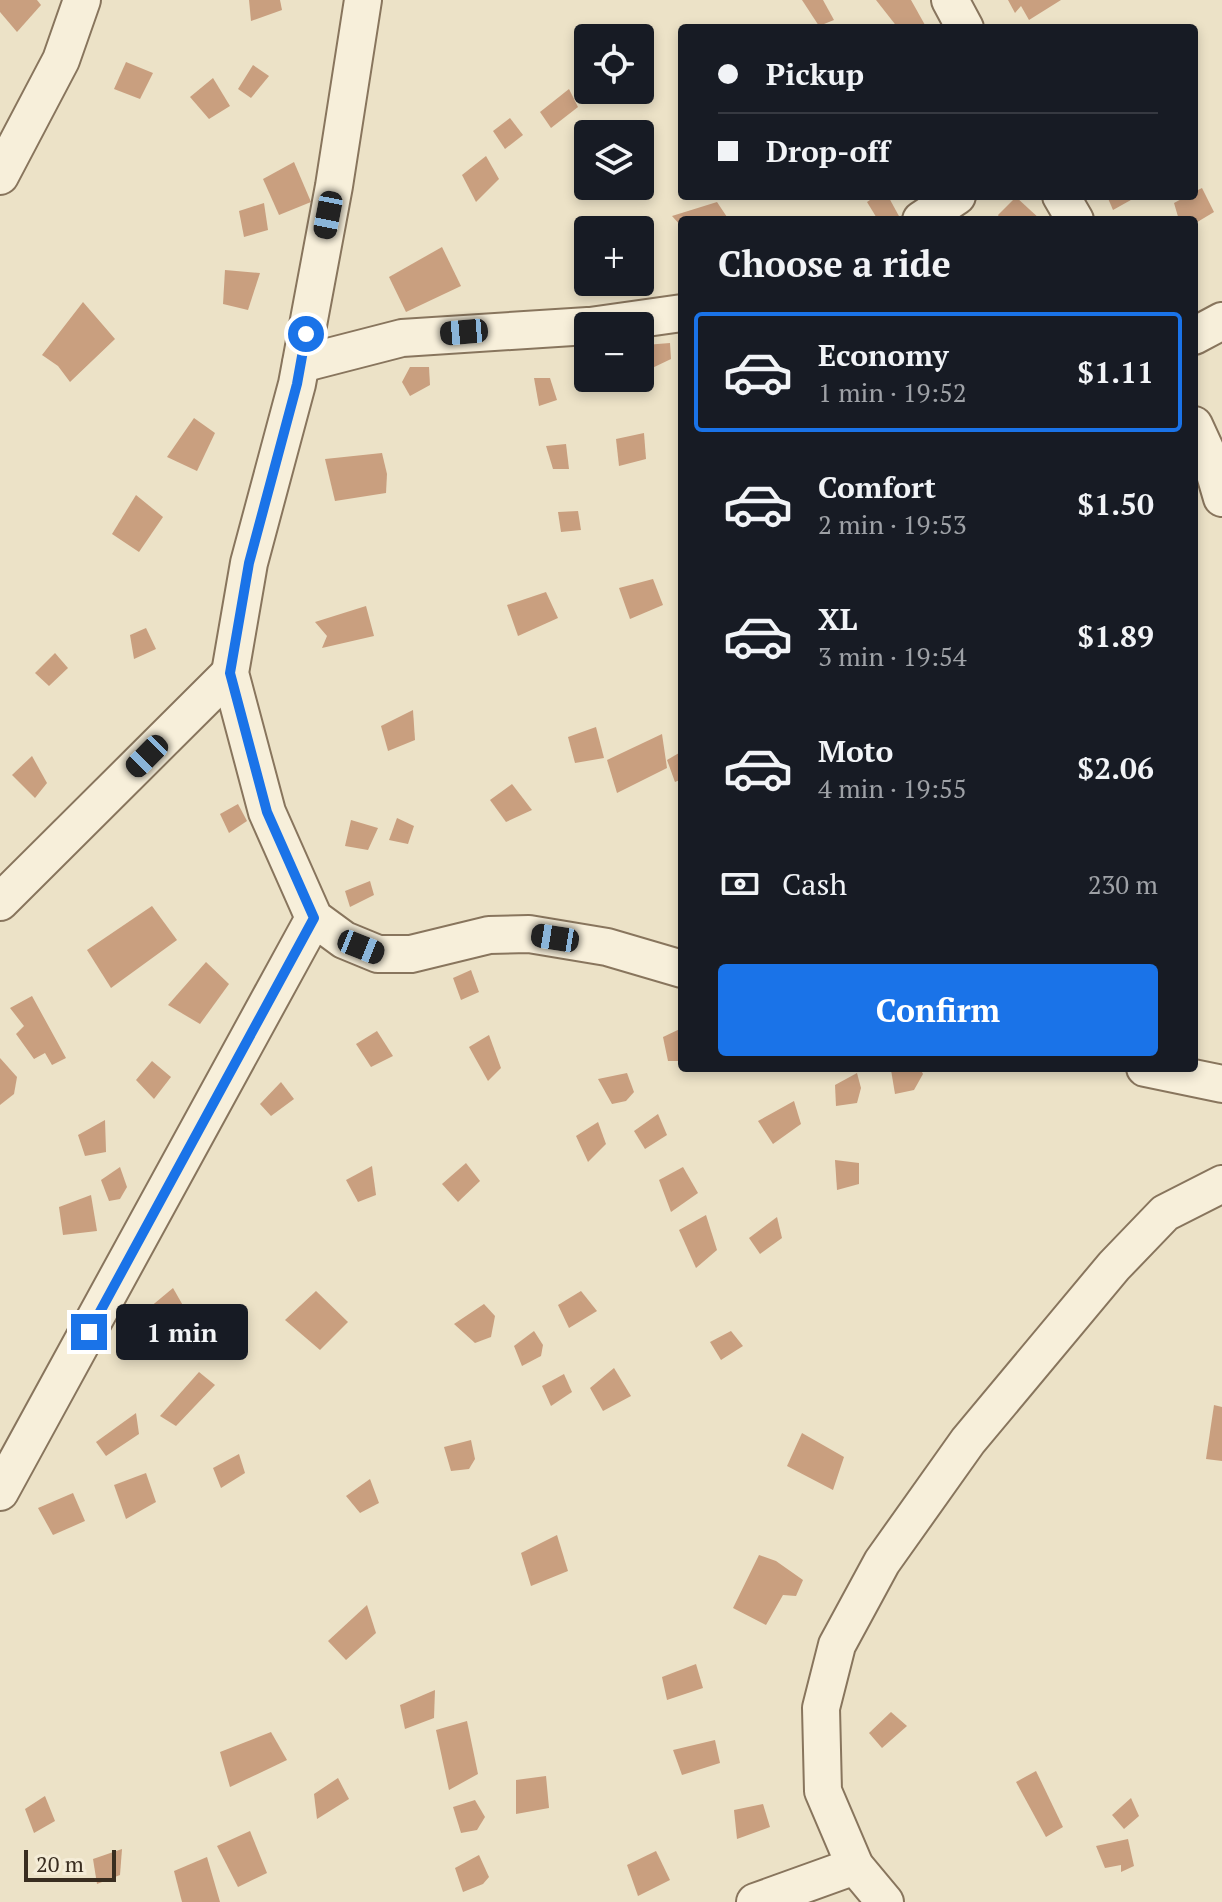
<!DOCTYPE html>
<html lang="en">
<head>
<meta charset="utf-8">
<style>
	:root { --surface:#171b24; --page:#242831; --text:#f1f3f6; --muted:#9ea1a6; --line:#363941; --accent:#1a73e8 }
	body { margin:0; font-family:"PT Serif",serif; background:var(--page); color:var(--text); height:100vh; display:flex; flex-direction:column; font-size:30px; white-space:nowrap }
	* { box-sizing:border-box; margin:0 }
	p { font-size:26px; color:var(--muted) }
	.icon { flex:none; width:44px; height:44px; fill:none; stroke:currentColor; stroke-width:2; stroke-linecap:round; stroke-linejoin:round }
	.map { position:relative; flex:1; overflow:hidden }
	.drawer { position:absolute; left:678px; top:216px; width:520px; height:856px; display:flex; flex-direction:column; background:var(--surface); border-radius:8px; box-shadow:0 4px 12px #0003 }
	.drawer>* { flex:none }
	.guide { position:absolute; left:678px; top:24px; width:520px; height:176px; border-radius:8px; box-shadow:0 4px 12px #0003; display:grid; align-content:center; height:176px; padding:0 40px; background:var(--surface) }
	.fabs { position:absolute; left:574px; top:24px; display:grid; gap:16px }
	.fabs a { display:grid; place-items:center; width:80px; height:80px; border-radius:8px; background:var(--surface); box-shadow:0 4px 12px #0003; font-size:40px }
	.scale { position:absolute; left:24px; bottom:20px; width:92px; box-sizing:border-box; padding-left:8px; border:4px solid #392d20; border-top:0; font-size:22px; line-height:28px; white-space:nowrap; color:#392d20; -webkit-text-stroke:6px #f4ecd7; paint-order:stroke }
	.end { position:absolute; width:36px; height:36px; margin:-18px; border:10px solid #1a73e8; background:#fff; box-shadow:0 0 0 4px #fff }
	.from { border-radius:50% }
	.bubble { position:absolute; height:56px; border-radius:8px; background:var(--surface); box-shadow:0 4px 12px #0003; font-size:26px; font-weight:700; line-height:56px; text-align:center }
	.car { position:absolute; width:24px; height:48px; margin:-24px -12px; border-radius:10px; box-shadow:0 0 6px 2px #0007; background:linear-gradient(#222 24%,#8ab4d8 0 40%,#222 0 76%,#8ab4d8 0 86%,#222 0) }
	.guide b { display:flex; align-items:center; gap:28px; height:76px; font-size:30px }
	.guide b+b { border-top:2px solid var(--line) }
	.guide i { width:20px; height:20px; background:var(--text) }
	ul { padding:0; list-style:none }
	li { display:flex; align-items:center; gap:24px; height:120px; margin:0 16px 12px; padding:0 24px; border:4px solid transparent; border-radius:8px }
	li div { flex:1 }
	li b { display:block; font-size:30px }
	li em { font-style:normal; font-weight:700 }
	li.current { border-color:var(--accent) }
	li>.icon { width:72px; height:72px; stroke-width:1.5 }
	h2 { padding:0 40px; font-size:36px; line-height:96px }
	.pay { display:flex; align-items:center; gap:20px; height:88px; padding:0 40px; font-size:30px }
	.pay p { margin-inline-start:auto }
	.action { display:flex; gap:16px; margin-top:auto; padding:16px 40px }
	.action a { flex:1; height:92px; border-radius:8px; background:var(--accent); color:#fff; font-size:32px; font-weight:700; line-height:92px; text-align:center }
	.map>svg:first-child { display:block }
	.building { fill:#c99f7f }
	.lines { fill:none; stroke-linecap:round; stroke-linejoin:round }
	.minor-casing { stroke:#88755d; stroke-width:40 }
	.minor { stroke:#f7efda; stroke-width:36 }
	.route { stroke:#1a73e8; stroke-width:10 }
</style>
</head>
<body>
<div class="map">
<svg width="1222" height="1902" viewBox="0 0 1222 1902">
	<rect width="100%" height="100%" fill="#ece2c7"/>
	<g class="building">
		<path d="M0,0h37l4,5 -24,27 -17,-20z"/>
		<path d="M249,0h31l2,10 -31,11z"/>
		<path d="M802,0h21l11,20 -15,6z"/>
		<path d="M876,0h35l14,25 -6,3h-21z"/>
		<path d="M1008,0h53l-32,20 -8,-14 -6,7z"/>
		<path d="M644,40l9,17 -13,8v-22z"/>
		<path d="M126,62l27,11 -13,26 -26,-10z"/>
		<path d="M253,65l16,11 -18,22 -13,-9z"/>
		<path d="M213,78l17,28 -21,13 -19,-22z"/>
		<path d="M569,89l9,18 -27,21 -11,-16z"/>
		<path d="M510,118l13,17 -18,14 -12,-18z"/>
		<path d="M486,156l13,23 -23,23 -14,-27z"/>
		<path d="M294,162l17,40 -32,13 -16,-36z"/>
		<path d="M1202,188l12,24 -20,12v-4h-15l-5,-17 13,-7h7v-4z"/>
		<path d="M876,196h12l12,22 -22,2 -11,-18z"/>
		<path d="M1107,196h31l-25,14z"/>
		<path d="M1016,197l25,23h-40l-3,-5z"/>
		<path d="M717,202l12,18h-47v7l-10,-11z"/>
		<path d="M264,203l4,27 -24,7 -5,-26z"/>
		<path d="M588,237v25l-12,-22z"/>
		<path d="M442,247l19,39 -55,26 -17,-35z"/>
		<path d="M225,270l35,3 -12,37 -25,-6z"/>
		<path d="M83,302l32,37 -45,43 -12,-16 -16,-11z"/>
		<path d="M670,343l1,16 -23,11 -3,-25z"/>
		<path d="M410,367h19l1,18 -20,11 -8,-14z"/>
		<path d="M534,378h16l7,22 -18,6z"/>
		<path d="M194,418l21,15 -18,38 -30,-14z"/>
		<path d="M644,433l2,26 -27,7 -3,-27z"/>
		<path d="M566,444l3,25h-16l-7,-23z"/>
		<path d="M382,453l5,21 -1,19 -51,8 -10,-42z"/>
		<path d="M136,495l27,22 -24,35 -27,-18z"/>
		<path d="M578,511l3,19 -20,2 -3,-20z"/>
		<path d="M653,579l10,26 -33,14 -11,-31z"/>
		<path d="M546,592l12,26 -40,18 -11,-31z"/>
		<path d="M366,606l8,30 -52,12 5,-12 -12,-14z"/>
		<path d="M146,628l10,21 -22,10 -4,-24z"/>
		<path d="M55,653l13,15 -19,18 -14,-13z"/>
		<path d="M413,710l2,30 -27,11 -7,-25z"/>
		<path d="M596,727l8,31 -29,5 -7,-26z"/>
		<path d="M662,734l5,34 -50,25 -10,-33z"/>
		<path d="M679,753l3,26 -7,3 -8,-22z"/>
		<path d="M32,756l15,27 -12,15 -23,-23z"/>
		<path d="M512,784l20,26 -26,12 -16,-22z"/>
		<path d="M238,804l9,17 -18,12 -9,-19z"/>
		<path d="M397,818l17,8 -6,18 -19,-4z"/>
		<path d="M351,820l27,8 -10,22 -23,-4z"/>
		<path d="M370,881l4,14 -24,12 -5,-16z"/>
		<path d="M152,906l25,34 -66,48 -24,-38z"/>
		<path d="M206,962l23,22 -29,40 -32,-19z"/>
		<path d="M471,970l8,22 -18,8 -8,-22z"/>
		<path d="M32,996l34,62 -14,7 -7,-12 -11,6 -18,-25 8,-8 -14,-18z"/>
		<path d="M682,1028v33h-14l-5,-24z"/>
		<path d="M377,1031l16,25 -22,11 -15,-23z"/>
		<path d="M489,1035l12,33 -13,13 -19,-34z"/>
		<path d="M0,1058l17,19 -3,17 -14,11z"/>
		<path d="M152,1061l19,16 -17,22 -18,-19z"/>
		<path d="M895,1068h25l3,6 -9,16 -19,4 -4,-24z"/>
		<path d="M627,1073l7,19 -8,9 -14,3 -14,-25z"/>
		<path d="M857,1073l4,15 -4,15 -21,3 -1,-21z"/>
		<path d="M281,1082l13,17 -23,17 -11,-12z"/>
		<path d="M794,1101l7,23 -28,20 -15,-23z"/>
		<path d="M658,1114l9,21 -22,14 -11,-18z"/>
		<path d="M105,1120l1,32 -21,4 -7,-21z"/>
		<path d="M598,1122l8,22 -18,18 -12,-26z"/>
		<path d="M835,1160l24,3v21l-22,6z"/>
		<path d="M466,1163l14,18 -22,21 -16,-18z"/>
		<path d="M372,1166l4,29 -18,7 -12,-22z"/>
		<path d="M120,1167l7,20 -7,12 -11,2 -8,-21z"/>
		<path d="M683,1167l15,26 -27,19 -12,-32z"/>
		<path d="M91,1195l6,36 -34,4 -4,-28z"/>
		<path d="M706,1215l11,35 -21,18 -17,-38z"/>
		<path d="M777,1217l5,21 -22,16 -11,-16z"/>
		<path d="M173,1288l16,28 -22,14 -18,-22z"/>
		<path d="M316,1291l32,31 -28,28 -35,-30z"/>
		<path d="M581,1291l16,20 -28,17 -11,-23z"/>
		<path d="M484,1304l11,12 -4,21 -16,6 -21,-19z"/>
		<path d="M534,1331l9,14 -2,11 -19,10 -8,-20z"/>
		<path d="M731,1331l12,15 -22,14 -11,-18z"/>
		<path d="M614,1368l17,28 -28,15 -13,-23z"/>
		<path d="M199,1372l16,13 -39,41 -16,-10z"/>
		<path d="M564,1374l8,18 -21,14 -9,-20z"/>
		<path d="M1214,1405l8,2v54l-16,-2z"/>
		<path d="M136,1413l3,21 -33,22 -10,-14z"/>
		<path d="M802,1433l42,24 -11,33 -46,-24z"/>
		<path d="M471,1440l4,19 -6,10 -18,2 -7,-24z"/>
		<path d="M239,1454l6,19 -24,15 -8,-20z"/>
		<path d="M146,1473l10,29 -30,17 -12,-34z"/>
		<path d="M370,1479l9,24 -19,10 -14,-17z"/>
		<path d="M73,1493l12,28 -32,14 -15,-27z"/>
		<path d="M557,1535l11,36 -37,15 -10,-33z"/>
		<path d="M759,1555l17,6 27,19 -7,16 -13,-1 -17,30 -33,-17z"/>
		<path d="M367,1605l9,28 -30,27 -18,-19z"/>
		<path d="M696,1664l7,24 -36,12 -5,-23z"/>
		<path d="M435,1690l-1,28 -29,11 -5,-24z"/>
		<path d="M891,1712l16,14 -25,22 -13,-15z"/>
		<path d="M467,1721l11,53 -29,16 -13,-60z"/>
		<path d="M271,1732l16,28 -57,27 -10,-35z"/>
		<path d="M715,1740l5,23 -38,12 -9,-25z"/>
		<path d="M1036,1771l27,56 -17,10 -30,-55z"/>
		<path d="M546,1776l3,32 -33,6v-34z"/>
		<path d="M338,1778l11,21 -32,20 -3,-25z"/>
		<path d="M45,1796l10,25 -21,12 -9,-24z"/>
		<path d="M1131,1798l8,18 -15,13 -12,-14z"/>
		<path d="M475,1800l10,17 -8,13 -16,3 -8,-26z"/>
		<path d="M763,1804l7,23 -33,12 -3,-29z"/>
		<path d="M250,1831l17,42 -29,14 -21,-41z"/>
		<path d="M1128,1839l6,27 -13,6v-7l-16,3 -9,-22z"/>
		<path d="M122,1849l-2,26 -23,9 -4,-25z"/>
		<path d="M656,1851l14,29 -32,16 -11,-31z"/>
		<path d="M479,1855l10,22 -6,7 -20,8 -8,-24z"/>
		<path d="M207,1857l13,45h-38l-8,-31z"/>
	</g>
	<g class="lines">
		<defs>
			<g id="minor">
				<path d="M363,0l-29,186 -37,198 -48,179 -19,110 37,139 47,106 30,22 34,14h33l78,-19 40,-1 78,13 75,22"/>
				<path d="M950,0l15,28"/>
				<path d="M0,176l61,-116 21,-60"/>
				<path d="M1061,196l14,24"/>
				<path d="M921,220l36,-24"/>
				<path d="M590,326l92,-13"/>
				<path d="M1194,336l28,-15"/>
				<path d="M301,364l101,-26 186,-12"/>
				<path d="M1194,425l18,39 10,34"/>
				<path d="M0,902l230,-229"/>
				<path d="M1145,1068l77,16"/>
				<path d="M0,1492l314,-574"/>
				<path d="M755,1902l100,-36"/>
				<path d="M885,1902l-30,-36 -32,-75 -2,-83 16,-63 45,-83 86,-121 146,-175 51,-53 57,-29"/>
			</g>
		</defs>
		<use href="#minor" class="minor-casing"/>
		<use href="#minor" class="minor"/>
	</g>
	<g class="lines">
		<path class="route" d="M89,1332l225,-414 -47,-106 -37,-139 19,-110 48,-179 9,-50"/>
	</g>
</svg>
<div class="fabs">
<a><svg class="icon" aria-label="locate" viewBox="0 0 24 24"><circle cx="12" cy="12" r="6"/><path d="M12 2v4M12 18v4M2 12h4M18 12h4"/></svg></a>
<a><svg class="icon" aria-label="layers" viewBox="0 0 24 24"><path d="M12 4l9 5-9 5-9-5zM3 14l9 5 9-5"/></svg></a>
<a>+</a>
<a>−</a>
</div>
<div class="scale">20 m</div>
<i class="end from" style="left:306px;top:334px"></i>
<i class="end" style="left:89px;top:1332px"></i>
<div class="bubble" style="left:116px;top:1304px;width:132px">1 min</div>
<i class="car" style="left:328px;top:215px;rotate:191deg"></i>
<i class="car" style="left:464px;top:332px;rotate:265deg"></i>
<i class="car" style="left:147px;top:756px;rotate:225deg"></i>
<i class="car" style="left:555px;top:938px;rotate:279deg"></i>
<i class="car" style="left:361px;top:947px;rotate:112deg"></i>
<div class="guide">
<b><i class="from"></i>Pickup</b>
<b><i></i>Drop-off</b>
</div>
<section class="drawer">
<h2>Choose a ride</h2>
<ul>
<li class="current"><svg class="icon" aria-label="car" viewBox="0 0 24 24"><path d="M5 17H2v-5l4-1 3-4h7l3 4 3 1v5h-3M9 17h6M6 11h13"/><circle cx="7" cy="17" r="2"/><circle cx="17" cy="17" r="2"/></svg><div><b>Economy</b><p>1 min · 19:52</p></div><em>$1.11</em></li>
<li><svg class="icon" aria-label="car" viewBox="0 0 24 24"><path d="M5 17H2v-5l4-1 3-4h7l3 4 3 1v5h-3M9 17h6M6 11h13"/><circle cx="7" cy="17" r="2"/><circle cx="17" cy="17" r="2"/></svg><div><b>Comfort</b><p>2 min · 19:53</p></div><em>$1.50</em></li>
<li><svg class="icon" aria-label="car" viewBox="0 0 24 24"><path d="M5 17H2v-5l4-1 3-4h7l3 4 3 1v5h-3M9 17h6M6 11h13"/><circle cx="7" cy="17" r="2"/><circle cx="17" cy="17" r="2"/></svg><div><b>XL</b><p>3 min · 19:54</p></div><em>$1.89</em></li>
<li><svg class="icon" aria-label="car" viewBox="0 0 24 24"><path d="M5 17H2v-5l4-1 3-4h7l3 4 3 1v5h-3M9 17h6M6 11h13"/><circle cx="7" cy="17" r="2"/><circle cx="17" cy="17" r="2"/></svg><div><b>Moto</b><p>4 min · 19:55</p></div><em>$2.06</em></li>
</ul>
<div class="pay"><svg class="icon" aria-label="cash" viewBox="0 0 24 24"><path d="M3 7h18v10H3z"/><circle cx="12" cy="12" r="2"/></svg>Cash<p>230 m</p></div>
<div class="action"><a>Confirm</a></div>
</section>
</div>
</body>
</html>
